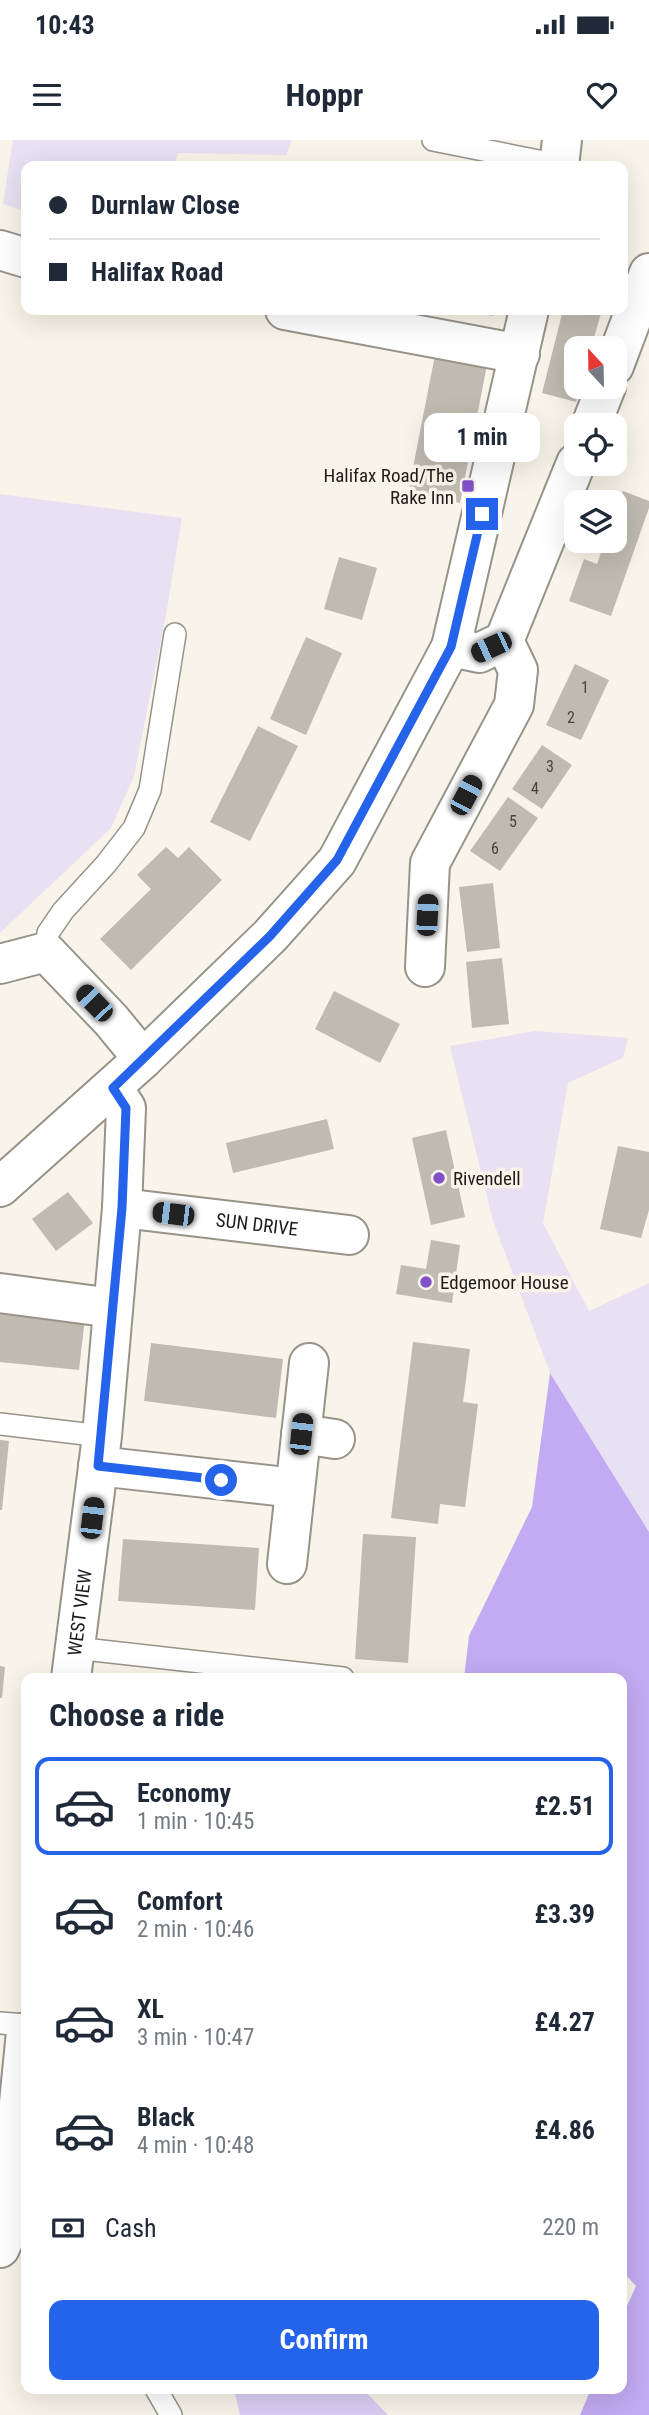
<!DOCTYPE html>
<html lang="en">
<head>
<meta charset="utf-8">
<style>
	:root { --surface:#fff; --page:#f2f2f3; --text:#1f2937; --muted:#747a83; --line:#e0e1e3; --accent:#2563eb }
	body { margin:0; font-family:"Roboto Condensed",sans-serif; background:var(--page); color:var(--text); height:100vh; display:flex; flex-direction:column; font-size:26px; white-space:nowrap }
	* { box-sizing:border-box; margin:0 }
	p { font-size:23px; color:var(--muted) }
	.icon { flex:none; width:38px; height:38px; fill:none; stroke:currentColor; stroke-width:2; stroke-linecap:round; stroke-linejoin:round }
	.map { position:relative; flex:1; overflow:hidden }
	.sheet { position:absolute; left:21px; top:1533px; width:606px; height:721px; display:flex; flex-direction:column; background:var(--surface); border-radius:14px; box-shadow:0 7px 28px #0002 }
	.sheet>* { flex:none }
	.hud { position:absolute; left:21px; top:21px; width:607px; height:154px; border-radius:14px; box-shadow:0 7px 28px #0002; display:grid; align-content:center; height:154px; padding:0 28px; background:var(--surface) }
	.needle { width:46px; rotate:338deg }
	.controls { position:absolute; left:564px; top:196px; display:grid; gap:14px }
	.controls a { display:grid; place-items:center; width:63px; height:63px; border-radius:14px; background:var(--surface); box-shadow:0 7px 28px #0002; font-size:35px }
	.end { position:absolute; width:32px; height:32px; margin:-16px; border:9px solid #2563eb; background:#fff; box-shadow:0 0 0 4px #fff }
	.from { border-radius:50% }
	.bubble { position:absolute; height:49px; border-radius:14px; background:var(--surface); box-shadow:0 7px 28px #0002; font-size:23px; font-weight:700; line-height:49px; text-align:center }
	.car { position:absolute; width:21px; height:42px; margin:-21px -10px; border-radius:9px; box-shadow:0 0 5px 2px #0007; background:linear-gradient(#222 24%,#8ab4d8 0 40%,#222 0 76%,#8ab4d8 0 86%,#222 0) }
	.hud b { display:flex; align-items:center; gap:24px; height:66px; font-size:26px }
	.hud b+b { border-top:2px solid var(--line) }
	.hud i { width:18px; height:18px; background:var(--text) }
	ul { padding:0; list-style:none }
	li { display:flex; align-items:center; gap:21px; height:98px; margin:0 14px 10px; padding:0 14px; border:4px solid transparent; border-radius:14px }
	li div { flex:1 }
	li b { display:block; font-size:26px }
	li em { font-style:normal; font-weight:700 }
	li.selected { border-color:var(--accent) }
	li>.icon { width:63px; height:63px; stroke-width:1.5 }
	h2 { padding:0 28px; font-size:32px; line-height:84px }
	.pay { display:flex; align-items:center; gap:18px; height:77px; padding:0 28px; font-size:26px }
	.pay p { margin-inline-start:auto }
	.action { display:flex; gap:14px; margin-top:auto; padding:14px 28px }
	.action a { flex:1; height:80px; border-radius:14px; background:var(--accent); color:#fff; font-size:28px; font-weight:700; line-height:80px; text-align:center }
	.status { display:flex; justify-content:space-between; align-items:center; height:49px; padding:0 35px; background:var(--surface); direction:ltr }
	.status svg { height:19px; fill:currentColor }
	header { display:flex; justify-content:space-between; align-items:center; height:91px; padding:0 28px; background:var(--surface); font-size:32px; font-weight:700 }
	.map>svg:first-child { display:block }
	.green { fill:#e7e1f3 }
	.forest { fill:#c2abf2 }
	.water { fill:#dacff4 }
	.building { fill:#bfbbb1 }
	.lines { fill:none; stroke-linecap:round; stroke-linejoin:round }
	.lane-casing { stroke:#979389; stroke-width:24 }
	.street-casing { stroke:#979389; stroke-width:42 }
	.secondary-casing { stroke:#979389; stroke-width:42 }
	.primary-casing { stroke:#979389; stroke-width:42 }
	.lane { stroke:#fff; stroke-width:21 }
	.street { stroke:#fff; stroke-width:38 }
	.secondary { stroke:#fff; stroke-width:38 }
	.primary { stroke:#fff; stroke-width:38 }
	.route { stroke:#2563eb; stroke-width:9 }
	.poi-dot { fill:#8150c8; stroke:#f8f4e9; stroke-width:2.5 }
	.labels { text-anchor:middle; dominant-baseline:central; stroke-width:7; stroke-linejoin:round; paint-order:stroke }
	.number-label { font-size:16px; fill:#46443e }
	.poi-label { font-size:19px; fill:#1e1c18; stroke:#f8f4e9; text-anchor:start }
	.street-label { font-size:19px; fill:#1e1c18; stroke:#f8f4e9 }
</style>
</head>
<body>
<div class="status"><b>10:43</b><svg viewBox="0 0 49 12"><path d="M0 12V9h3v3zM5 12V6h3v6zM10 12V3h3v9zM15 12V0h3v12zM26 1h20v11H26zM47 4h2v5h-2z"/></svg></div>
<header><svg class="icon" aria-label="menu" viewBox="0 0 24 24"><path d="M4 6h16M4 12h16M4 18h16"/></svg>Hoppr<svg class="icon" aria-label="heart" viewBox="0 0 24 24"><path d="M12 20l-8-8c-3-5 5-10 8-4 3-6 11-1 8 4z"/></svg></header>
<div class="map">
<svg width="649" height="2275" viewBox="0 0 649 2275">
	<rect width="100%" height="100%" fill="#f8f4e9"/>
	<g class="green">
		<path d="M13,0h279l-6,15 -108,-2 -4,13h-148v46l-23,-8z"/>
		<path d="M0,354l182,24 -16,97 -32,161 -23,52 -111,105z"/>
		<path d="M535,891l93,7 -5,20 -55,25 -25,140 46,88 60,-28v249l-99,-159 -57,-152 -43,-175z"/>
	</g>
	<path class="forest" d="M550,1233l99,159v883h-69l11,-26h30v-70l15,-33 -15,-16v-592h-157l5,-42 63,-129z"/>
	<path class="water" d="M234,2249h129l25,26h-148z"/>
	<g class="building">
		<path d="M466,170h28l-1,6z"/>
		<path d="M563,170h39l-11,38h-15v39h4l-4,15 -34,-9z"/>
		<path d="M435,215l52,10 -27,138 -52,-10z"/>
		<path d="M623,351l26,10v7l-38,108 -42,-15 15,-42 13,5 8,-23h9v-26z"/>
		<path d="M339,417l38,11 -15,52 -38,-11z"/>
		<path d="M306,497l36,16 -36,82 -36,-16z"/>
		<path d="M575,524l34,16 -28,60 -35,-15z"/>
		<path d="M258,586l40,20 -48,95 -40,-19z"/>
		<path d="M542,605l30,20 -30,44 -30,-20z"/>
		<path d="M508,657l30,21 -38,53 -30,-20z"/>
		<path d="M166,707l12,11 11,-11 33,33 -91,90 -31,-31 51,-50 -14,-14z"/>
		<path d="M493,743l7,65 -33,4 -8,-65z"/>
		<path d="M502,818l7,66 -37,4 -6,-66z"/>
		<path d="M334,851l66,33 -20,39 -65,-34z"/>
		<path d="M327,979l7,30 -101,24 -7,-30z"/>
		<path d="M446,990l19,87 -34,8 -19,-87z"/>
		<path d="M618,1006l31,6v58l-8,28 -41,-9z"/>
		<path d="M68,1052l25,31 -37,28 -24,-32z"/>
		<path d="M431,1100l29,5 -8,58 -56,-9 5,-29 25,4z"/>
		<path d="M0,1170l85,8 -6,52 -79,-8z"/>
		<path d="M413,1202l57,7 -7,53 15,2 -13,103 -25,-3 -2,20 -47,-6z"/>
		<path d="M151,1203l132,16 -7,59 -132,-17z"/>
		<path d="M0,1300l9,1 -7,69h-2z"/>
		<path d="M363,1394l53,3 -8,126 -53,-4z"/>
		<path d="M123,1399l136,9 -4,62 -137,-9z"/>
		<path d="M0,1526l5,1 -3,31h-2z"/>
	</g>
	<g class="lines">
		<defs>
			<g id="lane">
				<path d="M433,0l126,25"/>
				<path d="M46,812l2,-19 15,-22 43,-47 28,-36 16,-38 25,-156"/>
				<path d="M0,1284l102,12"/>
				<path d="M75,1508l268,30"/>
				<path d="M0,1883l26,2"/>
				<path d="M156,2249l15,26"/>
			</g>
			<g id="street">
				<path d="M0,110l26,8"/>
				<path d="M285,170l235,44"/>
				<path d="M0,824l46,-12 65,68 32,39"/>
				<path d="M425,827l5,-104 84,-158 4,-35 -14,-29"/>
				<path id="s1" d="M122,1068l227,27"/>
				<path d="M0,1153l113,15"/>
				<path d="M301,1294l34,5"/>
				<path d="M98,1326l197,22"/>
				<path d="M287,1424l22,-201"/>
				<path id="s2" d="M71,1538l31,-242 20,-228 4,-100 -13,-20"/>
				<path d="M0,2108l6,-14 20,-202"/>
			</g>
			<g id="secondary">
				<path d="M614,226l35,-93"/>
				<path d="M591,285l15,-38"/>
				<path d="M451,507l28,6 25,-12 72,-178"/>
			</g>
			<g id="primary">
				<path d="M559,26l3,-26"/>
				<path d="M0,1047l143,-128 127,-123 67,-75 114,-214 78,-337"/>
			</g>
		</defs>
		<use href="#lane" class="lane-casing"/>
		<use href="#street" class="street-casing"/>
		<use href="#secondary" class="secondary-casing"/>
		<use href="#primary" class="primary-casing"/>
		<use href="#lane" class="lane"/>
		<use href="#street" class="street"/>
		<use href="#secondary" class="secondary"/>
		<use href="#primary" class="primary"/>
	</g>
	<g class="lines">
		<path class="route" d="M221,1340l-123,-14 24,-258 4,-100 -13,-20 157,-152 67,-76 114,-213 31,-133"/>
	</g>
	<g class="poi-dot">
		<rect x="461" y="339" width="14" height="14" rx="3.5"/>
		<circle cx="439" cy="1038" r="7"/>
		<circle cx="426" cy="1142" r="7"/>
	</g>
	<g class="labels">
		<g class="number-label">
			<text x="585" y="547">1</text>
			<text x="571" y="577">2</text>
			<text x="550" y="626">3</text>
			<text x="535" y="648">4</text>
			<text x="513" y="681">5</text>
			<text x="495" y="708">6</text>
		</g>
		<g class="poi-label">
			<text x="454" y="335" text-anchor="end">Halifax Road/The<tspan x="454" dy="22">Rake Inn</tspan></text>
			<text x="453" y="1038">Rivendell</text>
			<text x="440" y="1142">Edgemoor House</text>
		</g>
		<g class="street-label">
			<text stroke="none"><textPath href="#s1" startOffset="136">SUN DRIVE</textPath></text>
			<text stroke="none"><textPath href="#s2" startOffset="66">WEST VIEW</textPath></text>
		</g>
	</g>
</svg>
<div class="controls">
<a><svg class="needle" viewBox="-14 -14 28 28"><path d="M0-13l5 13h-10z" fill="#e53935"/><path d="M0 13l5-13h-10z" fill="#747a83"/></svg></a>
<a><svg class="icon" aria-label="locate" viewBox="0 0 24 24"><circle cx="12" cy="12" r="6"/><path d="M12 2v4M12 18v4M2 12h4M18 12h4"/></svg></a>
<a><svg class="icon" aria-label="layers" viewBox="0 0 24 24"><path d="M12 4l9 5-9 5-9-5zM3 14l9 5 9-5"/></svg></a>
</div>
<i class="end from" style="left:221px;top:1340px"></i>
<i class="end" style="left:482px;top:374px"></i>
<div class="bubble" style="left:424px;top:273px;width:116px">1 min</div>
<i class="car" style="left:491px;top:507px;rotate:245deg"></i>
<i class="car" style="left:466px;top:655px;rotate:28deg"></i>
<i class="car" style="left:427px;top:775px;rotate:3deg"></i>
<i class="car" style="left:94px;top:863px;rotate:316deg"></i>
<i class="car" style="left:173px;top:1074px;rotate:277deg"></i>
<i class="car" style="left:301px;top:1294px;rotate:6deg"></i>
<i class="car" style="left:92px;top:1378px;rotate:7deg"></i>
<div class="hud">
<b><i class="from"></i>Durnlaw Close</b>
<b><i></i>Halifax Road</b>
</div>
<section class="sheet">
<h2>Choose a ride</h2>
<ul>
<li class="selected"><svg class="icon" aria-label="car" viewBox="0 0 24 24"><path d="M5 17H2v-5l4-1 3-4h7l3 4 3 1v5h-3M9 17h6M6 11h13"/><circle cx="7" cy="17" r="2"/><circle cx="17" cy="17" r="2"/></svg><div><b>Economy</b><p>1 min · 10:45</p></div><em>£2.51</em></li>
<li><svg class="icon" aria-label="car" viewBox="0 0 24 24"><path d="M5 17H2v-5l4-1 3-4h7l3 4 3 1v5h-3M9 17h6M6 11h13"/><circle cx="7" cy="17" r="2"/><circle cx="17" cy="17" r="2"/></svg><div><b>Comfort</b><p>2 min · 10:46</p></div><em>£3.39</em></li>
<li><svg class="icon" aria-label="car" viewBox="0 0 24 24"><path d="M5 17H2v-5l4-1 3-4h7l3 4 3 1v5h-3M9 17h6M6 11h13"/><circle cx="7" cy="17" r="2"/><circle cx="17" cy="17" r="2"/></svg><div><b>XL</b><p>3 min · 10:47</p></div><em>£4.27</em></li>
<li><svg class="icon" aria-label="car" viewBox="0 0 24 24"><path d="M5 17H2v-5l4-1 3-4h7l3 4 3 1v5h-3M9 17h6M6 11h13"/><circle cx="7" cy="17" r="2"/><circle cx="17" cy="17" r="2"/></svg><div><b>Black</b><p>4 min · 10:48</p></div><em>£4.86</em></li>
</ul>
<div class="pay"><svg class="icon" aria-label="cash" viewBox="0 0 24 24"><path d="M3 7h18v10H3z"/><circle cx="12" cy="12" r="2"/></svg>Cash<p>220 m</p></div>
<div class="action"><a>Confirm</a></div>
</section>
</div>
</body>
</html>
